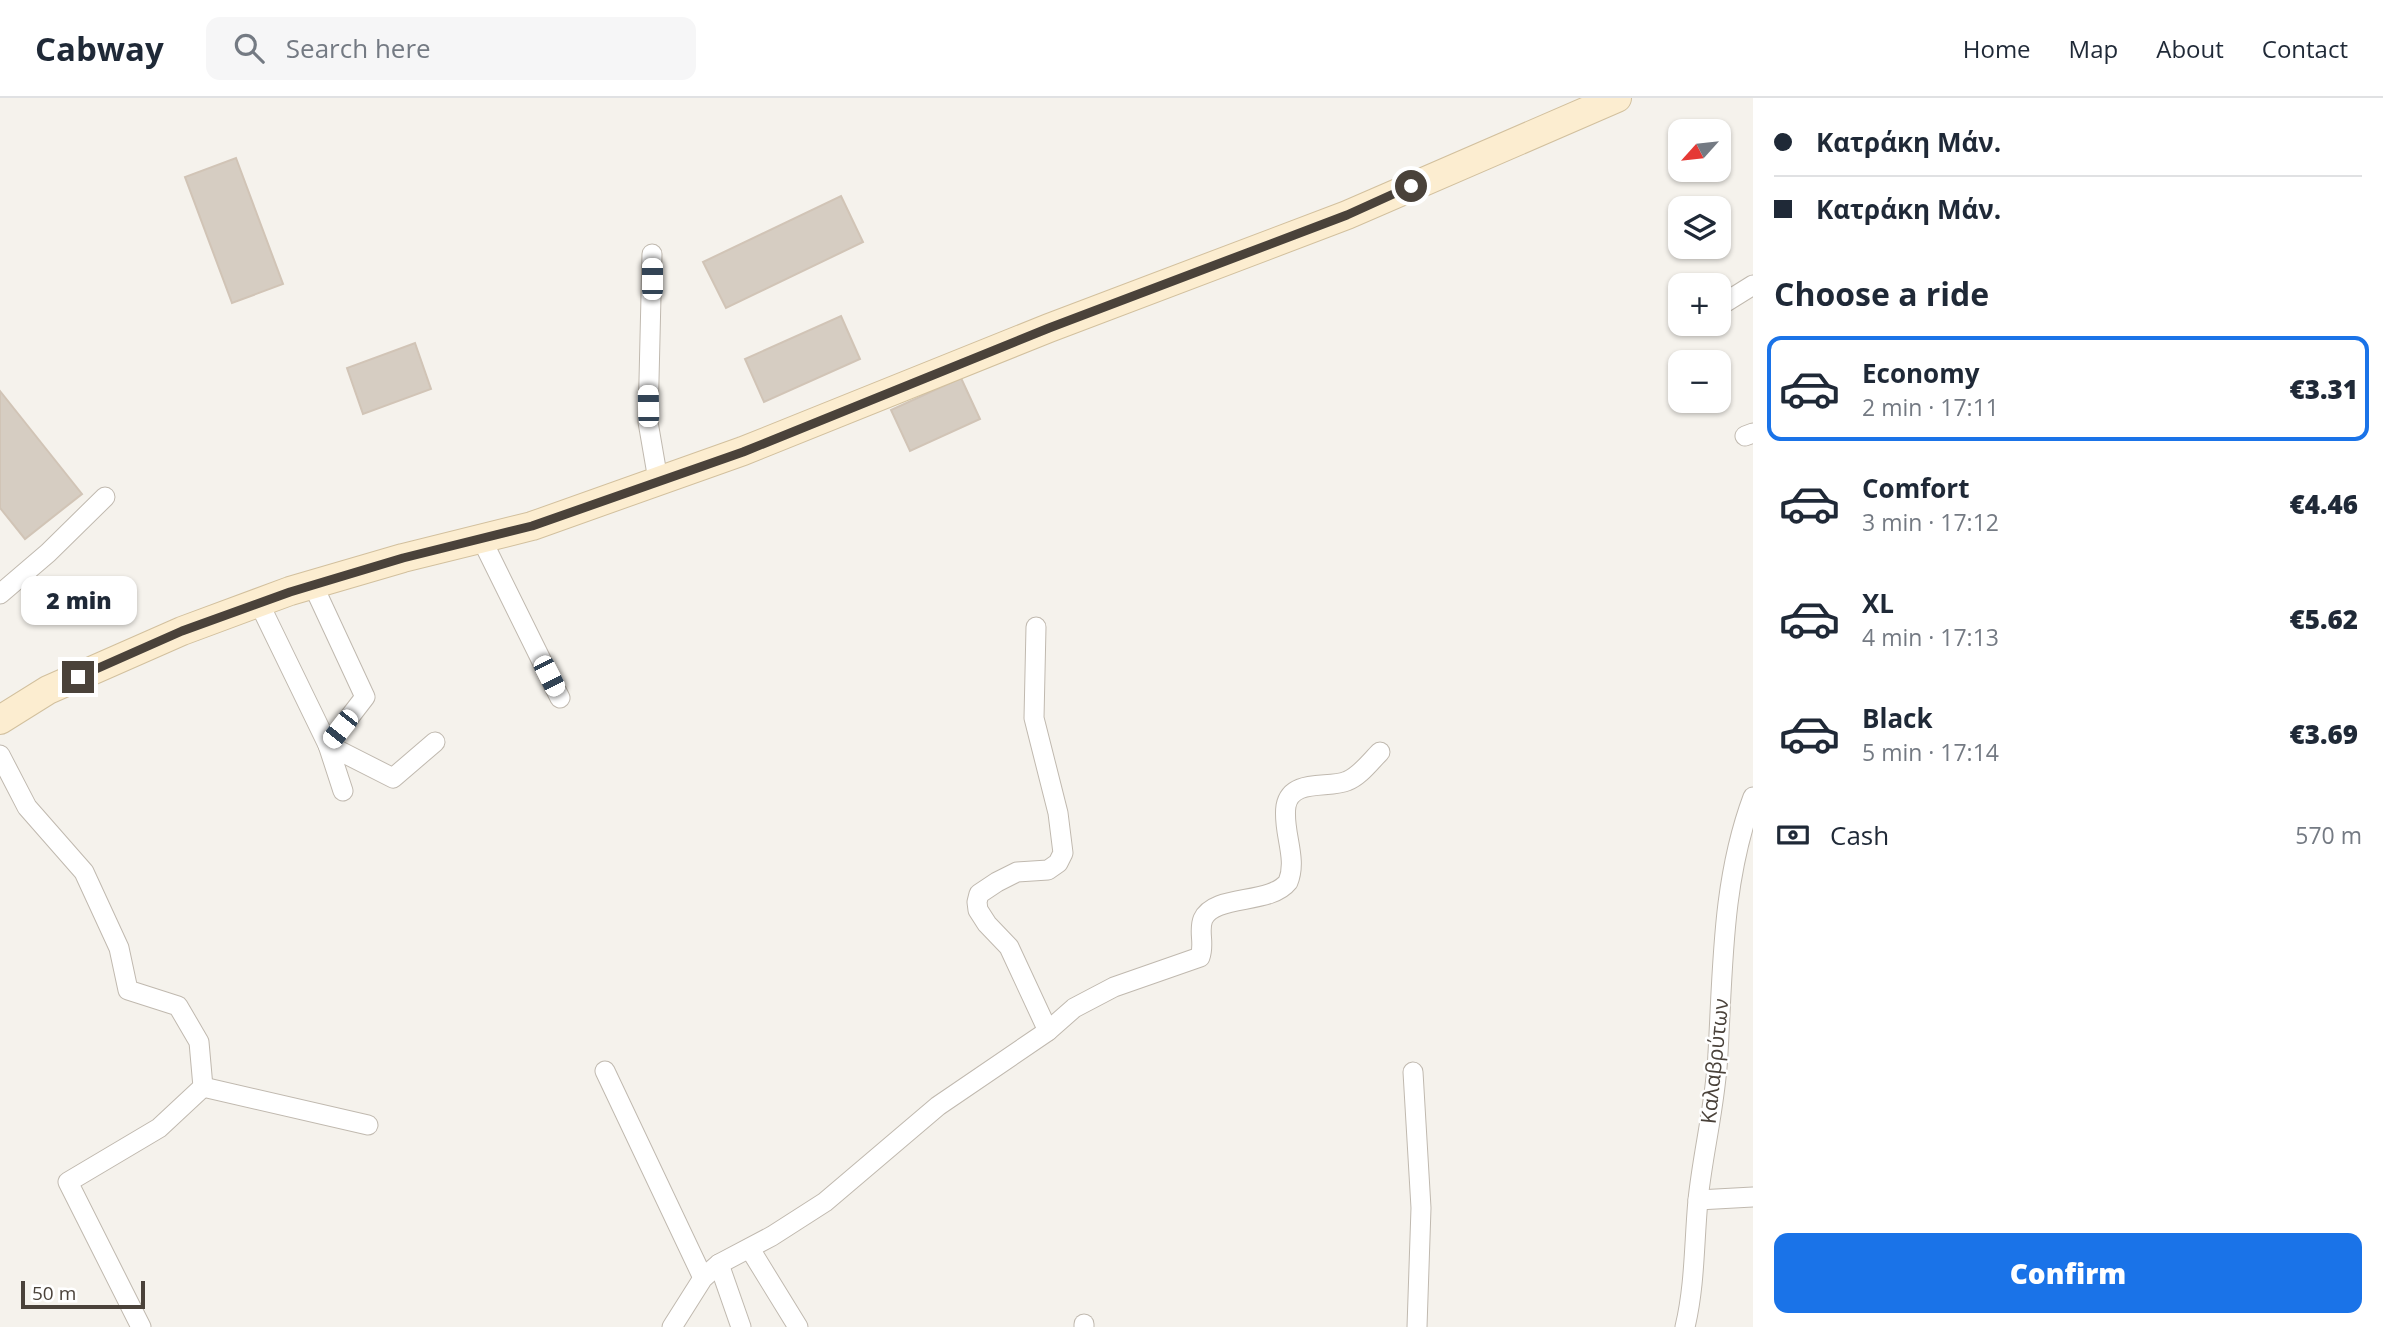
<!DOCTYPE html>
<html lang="en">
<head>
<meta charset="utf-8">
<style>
	:root { --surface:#fff; --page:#f6f6f7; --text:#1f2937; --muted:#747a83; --line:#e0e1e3; --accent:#1a73e8 }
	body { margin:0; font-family:"Open Sans",sans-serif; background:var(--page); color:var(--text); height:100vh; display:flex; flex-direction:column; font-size:26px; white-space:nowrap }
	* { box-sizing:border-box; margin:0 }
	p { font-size:23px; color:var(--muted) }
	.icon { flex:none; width:38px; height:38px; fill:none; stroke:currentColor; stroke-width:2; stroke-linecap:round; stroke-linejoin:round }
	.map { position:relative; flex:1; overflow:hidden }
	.side { display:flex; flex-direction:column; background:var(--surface); width:630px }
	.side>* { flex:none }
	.top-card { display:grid; align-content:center; height:154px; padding:0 21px; background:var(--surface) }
	.needle { width:46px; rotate:243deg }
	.fabs { position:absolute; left:1668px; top:21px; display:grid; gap:14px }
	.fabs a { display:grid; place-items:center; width:63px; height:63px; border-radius:14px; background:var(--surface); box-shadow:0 2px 5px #0004; font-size:35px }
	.scale { position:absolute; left:21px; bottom:18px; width:124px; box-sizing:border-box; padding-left:7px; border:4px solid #4a423a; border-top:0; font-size:19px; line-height:24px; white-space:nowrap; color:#4a423a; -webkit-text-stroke:5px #fff; paint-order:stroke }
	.end { position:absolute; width:32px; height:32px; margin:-16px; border:9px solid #4a423a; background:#fff; box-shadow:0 0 0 4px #fff }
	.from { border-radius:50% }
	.bubble { position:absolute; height:49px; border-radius:14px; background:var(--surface); box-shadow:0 2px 5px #0004; font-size:23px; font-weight:800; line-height:49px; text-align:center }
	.car { position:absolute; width:21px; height:42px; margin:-21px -10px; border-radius:9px; box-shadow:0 0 5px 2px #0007; background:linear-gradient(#fff 24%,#345 0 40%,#fff 0 76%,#345 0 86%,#fff 0) }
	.top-card b { display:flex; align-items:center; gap:24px; height:66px; font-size:26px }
	.top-card b+b { border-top:2px solid var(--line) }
	.top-card i { width:18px; height:18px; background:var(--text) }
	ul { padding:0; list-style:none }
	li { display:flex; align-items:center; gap:21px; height:105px; margin:0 14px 10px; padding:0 7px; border:4px solid transparent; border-radius:14px }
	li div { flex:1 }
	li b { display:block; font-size:26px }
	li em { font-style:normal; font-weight:800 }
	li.current { border-color:var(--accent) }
	li>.icon { width:63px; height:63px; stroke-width:1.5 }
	h2 { padding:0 21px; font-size:32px; line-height:84px }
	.pay { display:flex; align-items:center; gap:18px; height:77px; padding:0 21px; font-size:26px }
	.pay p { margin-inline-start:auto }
	.primary-button { display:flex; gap:14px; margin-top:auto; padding:14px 21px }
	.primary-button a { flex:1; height:80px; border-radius:14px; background:var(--accent); color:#fff; font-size:28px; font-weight:800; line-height:80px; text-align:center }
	header { display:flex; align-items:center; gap:42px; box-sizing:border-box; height:98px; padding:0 35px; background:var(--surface); border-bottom:2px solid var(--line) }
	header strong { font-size:33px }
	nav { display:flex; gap:38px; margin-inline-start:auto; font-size:24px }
	.search { width:490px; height:63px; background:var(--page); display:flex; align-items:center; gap:18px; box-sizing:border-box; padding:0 24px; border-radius:14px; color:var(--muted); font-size:26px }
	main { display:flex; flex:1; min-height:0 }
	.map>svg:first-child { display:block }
	.building { fill:#d6cdc2; stroke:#d1c4b6; stroke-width:2 }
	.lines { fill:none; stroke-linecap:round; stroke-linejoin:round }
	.street-casing { stroke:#c0b9af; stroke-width:21 }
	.secondary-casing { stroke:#d2c09e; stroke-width:30 }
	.street { stroke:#fff; stroke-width:19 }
	.secondary { stroke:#fcedd0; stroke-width:28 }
	.route { stroke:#4a423a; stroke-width:9 }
	.labels { text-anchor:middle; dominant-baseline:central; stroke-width:5; stroke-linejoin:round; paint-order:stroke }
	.street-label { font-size:21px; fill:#4a423a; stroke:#fff }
</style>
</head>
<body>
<header>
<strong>Cabway</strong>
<div class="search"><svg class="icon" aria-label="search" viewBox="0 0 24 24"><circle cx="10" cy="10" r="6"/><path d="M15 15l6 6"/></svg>Search here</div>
<nav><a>Home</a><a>Map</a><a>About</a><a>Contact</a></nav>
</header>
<main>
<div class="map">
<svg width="1753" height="1229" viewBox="0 0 1753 1229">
	<rect width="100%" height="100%" fill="#f5f2ec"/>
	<g class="building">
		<path d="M236,60l47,126 -51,19 -47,-126z"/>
		<path d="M841,98l22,46 -137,66 -23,-46z"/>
		<path d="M841,218l19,43 -96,43 -19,-43z"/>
		<path d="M415,245l16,46 -68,25 -16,-46z"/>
		<path d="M961,280l19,41 -70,32 -19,-41z"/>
		<path d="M0,293l82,103 -57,45 -25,-31z"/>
	</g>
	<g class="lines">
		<defs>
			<g id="street">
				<path d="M652,156l-4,168 10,58"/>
				<path d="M1721,207l32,-20"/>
				<path d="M1745,338l8,-3"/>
				<path d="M482,442l78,158"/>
				<path d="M313,487l52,112 -37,48"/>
				<path d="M0,496l48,-41 57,-56"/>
				<path d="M259,505l69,142 15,46"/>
				<path d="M1036,529l-2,91 24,95 5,40 -5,10 -10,7 -31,2 -20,10 -18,12 -2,8 1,8 9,14 22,23 39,84"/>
				<path d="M328,647l65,33 42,-36"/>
				<path d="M0,657l27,52 57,65 35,76 9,42 50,16 21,36 4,45 -44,41 -91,54 73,145"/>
				<path d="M605,973l98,207"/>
				<path d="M1413,974l8,136 -4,119"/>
				<path d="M203,989l165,38"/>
				<path d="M1698,1102l55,-3"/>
				<path d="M750,1151l48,78"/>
				<path d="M719,1166l22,63"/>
				<path d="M672,1229l31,-49 16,-14 53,-28 53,-34 113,-96 110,-75 26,-23 40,-21 86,-30c5,-13 -2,-26 3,-38 11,-25 67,-14 85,-37 10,-24 -6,-51 -2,-76 5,-28 43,-17 61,-25 13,-5 23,-19 33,-29"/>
				<path d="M1084,1229v-3"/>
				<path d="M1685,1229c10,-42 9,-84 13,-127 5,-49 18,-98 20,-147 5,-87 4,-173 35,-256"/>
			</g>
			<path id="secondary" d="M0,622l48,-30 134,-59 108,-40 113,-33 129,-32 211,-75 306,-123 298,-113 270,-117"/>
		</defs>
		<use href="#street" class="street-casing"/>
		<use href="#secondary" class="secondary-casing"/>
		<use href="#street" class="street"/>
		<use href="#secondary" class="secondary"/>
	</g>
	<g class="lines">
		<path class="route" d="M78,579l104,-46 108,-39 113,-34 129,-32 211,-74 306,-124 298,-113 64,-29"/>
	</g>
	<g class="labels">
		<g class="street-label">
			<text transform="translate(1714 963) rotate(-84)">Καλαβρύτων</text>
		</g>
	</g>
</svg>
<div class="fabs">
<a><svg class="needle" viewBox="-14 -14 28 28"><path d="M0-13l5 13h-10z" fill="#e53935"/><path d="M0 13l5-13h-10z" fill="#747a83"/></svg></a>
<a><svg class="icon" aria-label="layers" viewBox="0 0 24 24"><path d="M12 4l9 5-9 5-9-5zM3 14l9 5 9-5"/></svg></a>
<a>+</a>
<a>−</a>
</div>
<div class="scale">50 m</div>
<i class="end from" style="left:1411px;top:88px"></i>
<i class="end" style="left:78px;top:579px"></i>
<div class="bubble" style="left:21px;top:478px;width:116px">2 min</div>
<i class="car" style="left:652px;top:181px;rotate:0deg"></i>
<i class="car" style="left:648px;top:308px;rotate:359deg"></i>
<i class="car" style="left:549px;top:578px;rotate:153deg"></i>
<i class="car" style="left:340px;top:631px;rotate:218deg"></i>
</div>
<section class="side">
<div class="top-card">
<b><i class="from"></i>Κατράκη Μάν.</b>
<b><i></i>Κατράκη Μάν.</b>
</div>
<h2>Choose a ride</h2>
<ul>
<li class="current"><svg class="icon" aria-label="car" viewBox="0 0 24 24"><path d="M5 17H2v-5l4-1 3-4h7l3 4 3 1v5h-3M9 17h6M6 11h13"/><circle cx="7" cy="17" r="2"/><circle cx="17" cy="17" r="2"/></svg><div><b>Economy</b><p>2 min · 17:11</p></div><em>€3.31</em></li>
<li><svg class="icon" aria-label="car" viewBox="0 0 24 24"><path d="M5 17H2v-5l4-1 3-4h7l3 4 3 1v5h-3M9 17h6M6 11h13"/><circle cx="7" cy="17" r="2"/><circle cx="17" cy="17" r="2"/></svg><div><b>Comfort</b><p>3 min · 17:12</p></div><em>€4.46</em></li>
<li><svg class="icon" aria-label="car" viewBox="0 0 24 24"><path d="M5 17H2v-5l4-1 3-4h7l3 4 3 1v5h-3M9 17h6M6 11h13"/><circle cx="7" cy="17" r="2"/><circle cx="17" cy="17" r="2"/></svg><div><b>XL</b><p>4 min · 17:13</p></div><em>€5.62</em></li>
<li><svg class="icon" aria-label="car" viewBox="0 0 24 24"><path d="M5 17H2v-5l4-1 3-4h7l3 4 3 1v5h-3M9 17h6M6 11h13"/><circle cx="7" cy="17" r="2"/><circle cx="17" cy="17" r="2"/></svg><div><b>Black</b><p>5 min · 17:14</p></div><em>€3.69</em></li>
</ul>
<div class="pay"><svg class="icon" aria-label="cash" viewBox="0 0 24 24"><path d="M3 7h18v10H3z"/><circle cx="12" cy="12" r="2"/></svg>Cash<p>570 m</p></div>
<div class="primary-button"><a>Confirm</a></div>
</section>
</main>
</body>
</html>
